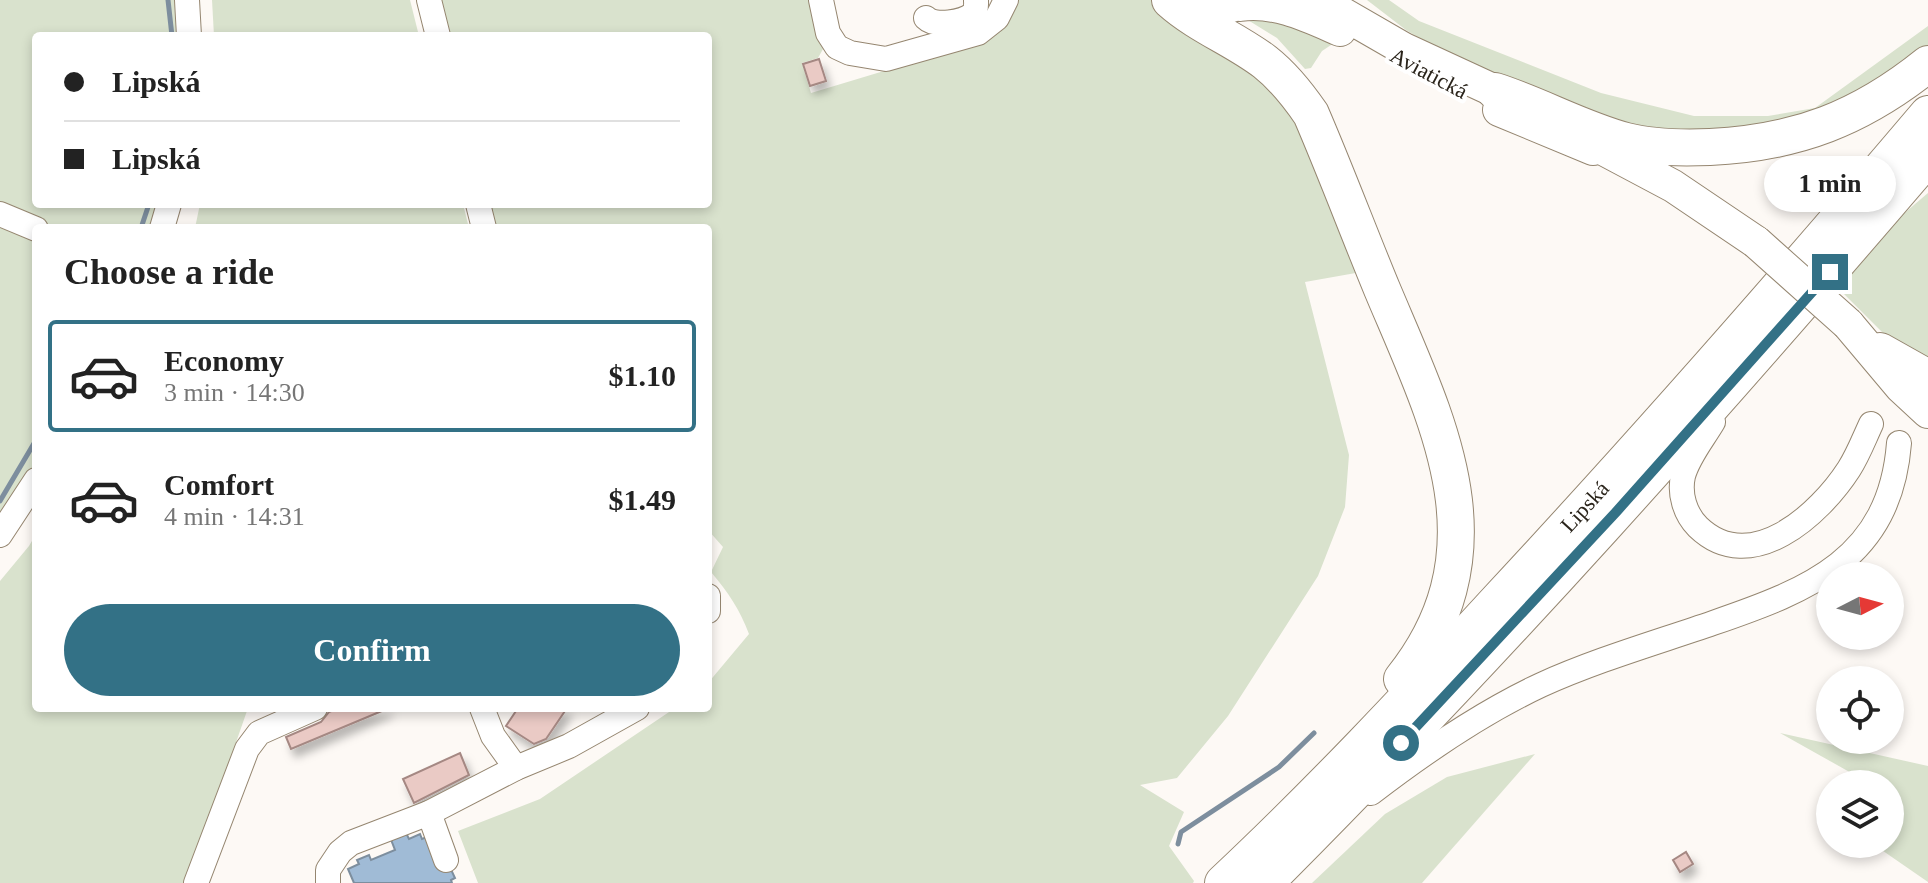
<!DOCTYPE html>
<html lang="en">
<head>
<meta charset="utf-8">
<style>
	:root { --surface:#fff; --page:#f6f6f6; --text:#222; --muted:#767676; --line:#e0e0e0; --accent:#337186 }
	body { margin:0; font-family:Georgia,serif; background:var(--page); color:var(--text); height:100vh; display:flex; flex-direction:column; font-size:30px; white-space:nowrap }
	* { box-sizing:border-box; margin:0 }
	p { font-size:26px; color:var(--muted) }
	.icon { flex:none; width:44px; height:44px; fill:none; stroke:currentColor; stroke-width:2; stroke-linecap:round; stroke-linejoin:round }
	.map { position:relative; flex:1; overflow:hidden }
	.drawer { position:absolute; left:32px; top:224px; width:680px; height:488px; display:flex; flex-direction:column; background:var(--surface); border-radius:8px; box-shadow:0 4px 12px #0003 }
	.drawer>* { flex:none }
	.hud { position:absolute; left:32px; top:32px; width:680px; height:176px; border-radius:8px; box-shadow:0 4px 12px #0003; display:grid; align-content:center; height:176px; padding:0 32px; background:var(--surface) }
	.needle { width:52px; rotate:84deg }
	.tools { position:absolute; left:1816px; top:562px; display:grid; gap:16px }
	.tools a { display:grid; place-items:center; width:88px; height:88px; border-radius:50%; background:var(--surface); box-shadow:0 4px 12px #0003; font-size:40px }
	.end { position:absolute; width:36px; height:36px; margin:-18px; border:10px solid #337186; background:#fff; box-shadow:0 0 0 4px #fff }
	.from { border-radius:50% }
	.bubble { position:absolute; height:56px; border-radius:28px; background:var(--surface); box-shadow:0 4px 12px #0003; font-size:26px; font-weight:800; line-height:56px; text-align:center }
	.hud b { display:flex; align-items:center; gap:28px; height:76px; font-size:30px }
	.hud b+b { border-top:2px solid var(--line) }
	.hud i { width:20px; height:20px; background:var(--text) }
	ul { padding:0; list-style:none }
	li { display:flex; align-items:center; gap:24px; height:112px; margin:0 16px 12px; padding:0 16px; border:4px solid transparent; border-radius:8px }
	li div { flex:1 }
	li b { display:block; font-size:30px }
	li em { font-style:normal; font-weight:800 }
	li.selected { border-color:var(--accent) }
	li>.icon { width:72px; height:72px; stroke-width:1.5 }
	h2 { padding:0 32px; font-size:36px; line-height:96px }
	.action { display:flex; gap:16px; margin-top:auto; padding:16px 32px }
	.action a { flex:1; height:92px; border-radius:48px; background:var(--accent); color:#fff; font-size:32px; font-weight:800; line-height:92px; text-align:center }
	.map>svg:first-child { display:block }
	.green { fill:#d9e2cd }
	.water { fill:#a0bbd6; stroke:#7d8e9e; stroke-width:2 }
	.lines { fill:none; stroke-linecap:round; stroke-linejoin:round }
	.stream { stroke:#7d8e9e; stroke-width:5 }
	.building { fill:#eacac5; stroke:#a58883; stroke-width:2; filter:url(#shadow) }
	.minor-casing { stroke:#958670; stroke-width:26 }
	.major-casing { stroke:#958670; stroke-width:34 }
	.highway-casing { stroke:#958670; stroke-width:38 }
	.minor { stroke:#fff; stroke-width:24 }
	.major { stroke:#fff; stroke-width:32 }
	.highway { stroke:#fff; stroke-width:36 }
	.major-bridge-casing { stroke:#958670; stroke-width:34; stroke-linecap:butt }
	.major-bridge { stroke:#fff; stroke-width:32 }
	.route { stroke:#337186; stroke-width:10 }
	.labels { text-anchor:middle; dominant-baseline:central; stroke-width:8; stroke-linejoin:round; paint-order:stroke }
	.street-label { font-size:22px; fill:#2a241b; stroke:#fff }
</style>
</head>
<body>
<div class="map">
<svg width="1928" height="883" viewBox="0 0 1928 883">
	<defs>
		<filter id="shadow"><feDropShadow dx="4.5" dy="8" stdDeviation="4" flood-color="#0004"/></filter>
	</defs>
	<rect width="100%" height="100%" fill="#fdf9f5"/>
	<g class="green">
		<path d="M0,0h177l2,36h-143v168h123l-8,24h-115v233l-36,56z"/>
		<path d="M212,0h198l9,36h-205z"/>
		<path d="M439,0h369l15,49 -5,9 -16,5 9,30 169,-51 34,-42h145l121,87 87,184 -62,11 44,173 -4,52 -27,69 -90,140 -51,62 -37,7 44,27 -15,34 25,35 -1,2h-715l-20,-52 82,-32 135,-91h33v-25l41,-49c-9,-24 -21,-42 -38,-62l12,-25 -15,-17v-302h-214l-6,-24h220v-168h-260z"/>
		<path d="M1367,0h22l30,21 182,72 93,23h74l47,-8 113,-82v28l-110,64 -144,17 -87,-22 -153,-66 -28,-17z"/>
		<path d="M1244,11l99,26 -21,14 -11,17 -6,1 -28,-31 -34,-21z"/>
		<path d="M1928,193v174l-42,-31 -50,-50 65,-70z"/>
		<path d="M200,204h263l6,24h-274z"/>
		<path d="M36,534v174h212l-61,175h-187v-302l29,-35z"/>
		<path d="M1780,733l148,33v116l-55,-38h17v-60h-30l2,-5z"/>
		<path d="M1535,754l-113,129h-110l73,-69 62,-37z"/>
	</g>
	<path class="water" d="M405,831l4,8 11,-5 2,5 5,-2 21,26 7,15 -4,2 1,3h-98l-6,-14 11,-5 -2,-4 12,-5 2,5 24,-10 -5,-13z"/>
	<g class="lines">
		<g class="stream">
			<path d="M168,0l4,36"/>
			<path d="M141,228l8,-24"/>
			<path d="M0,501l36,-61"/>
			<path d="M1178,844l3,-12 98,-65 35,-34"/>
		</g>
	</g>
	<g class="building">
		<path d="M819,59l7,22 -16,5 -7,-22z"/>
		<path d="M338,708h51l-98,41 -5,-12 35,-15 8,-10z"/>
		<path d="M518,708h49l-21,31 -12,5 -28,-18z"/>
		<path d="M460,753l9,22 -55,28 -11,-24z"/>
		<path d="M1686,852l7,12 -13,8 -7,-12z"/>
	</g>
	<g class="lines">
		<defs>
			<g id="minor">
				<path d="M187,0l2,36"/>
				<path d="M429,0l9,36"/>
				<path d="M821,0l7,33 9,14 13,6 36,6 92,-26 19,-15 9,-18"/>
				<path d="M926,18c9,9 37,4 47,-4 4,-5 3,-9 3,-14"/>
				<path d="M478,204l6,24"/>
				<path d="M0,214l36,15"/>
				<path d="M162,228l7,-24"/>
				<path d="M1713,422c-10,17 -25,35 -30,54 -4,18 2,38 15,51 53,51 122,-13 151,-58 9,-14 15,-30 22,-45"/>
				<path d="M0,535l36,-55"/>
				<path d="M708,596v15"/>
				<path d="M482,708l11,28 23,32"/>
				<path d="M1371,793c52,-40 110,-80 170,-108 55,-25 114,-42 172,-62 96,-33 177,-64 186,-180"/>
				<path d="M429,813l17,47"/>
				<path d="M196,883l51,-134 12,-16 56,-25"/>
				<path d="M328,883v-13l12,-18 11,-9 78,-30 87,-45 53,-22 68,-38"/>
			</g>
			<g id="major">
				<path d="M1202,0l24,8 21,-8"/>
				<path d="M1319,0l85,49 91,42 22,15"/>
				<path d="M1240,5c36,-5 68,11 100,25"/>
				<path d="M1499,110l94,39"/>
				<path d="M1577,135l96,51 83,56"/>
				<path d="M1848,324l53,63 27,25"/>
			</g>
			<g id="highway">
				<path d="M1170,0c29,26 65,39 95,62 19,15 33,33 46,52 25,58 47,117 71,175 55,131 124,260 20,390"/>
				<path d="M1495,91c44,14 86,38 131,50 27,7 56,7 84,6 87,-4 151,-29 218,-83"/>
				<path d="M1880,351l48,27"/>
				<path id="s1" d="M1223,883c96,-90 186,-186 275,-283 147,-158 290,-321 430,-486"/>
				<path d="M1265,883c232,-232 450,-477 663,-726"/>
			</g>
		</defs>
		<use href="#minor" class="minor-casing"/>
		<use href="#major" class="major-casing"/>
		<use href="#highway" class="highway-casing"/>
		<use href="#minor" class="minor"/>
		<use href="#major" class="major"/>
		<use href="#highway" class="highway"/>
		<defs>
			<path id="major-bridge" d="M1756,242l92,82"/>
		</defs>
		<use href="#major-bridge" class="major-bridge-casing"/>
		<use href="#major-bridge" class="major-bridge"/>
	</g>
	<g class="lines">
		<path class="route" d="M1401,743l216,-232 213,-239"/>
	</g>
	<g class="labels">
		<g class="street-label">
			<text transform="translate(1429 73) rotate(28)">Aviatická</text>
			<text stroke="none"><textPath href="#s1" startOffset="522">Lipská</textPath></text>
		</g>
	</g>
</svg>
<div class="tools">
<a><svg class="needle" viewBox="-14 -14 28 28"><path d="M0-13l5 13h-10z" fill="#e53935"/><path d="M0 13l5-13h-10z" fill="#767676"/></svg></a>
<a><svg class="icon" aria-label="locate" viewBox="0 0 24 24"><circle cx="12" cy="12" r="6"/><path d="M12 2v4M12 18v4M2 12h4M18 12h4"/></svg></a>
<a><svg class="icon" aria-label="layers" viewBox="0 0 24 24"><path d="M12 4l9 5-9 5-9-5zM3 14l9 5 9-5"/></svg></a>
</div>
<i class="end from" style="left:1401px;top:743px"></i>
<i class="end" style="left:1830px;top:272px"></i>
<div class="bubble" style="left:1764px;top:156px;width:132px">1 min</div>
<div class="hud">
<b><i class="from"></i>Lipská</b>
<b><i></i>Lipská</b>
</div>
<section class="drawer">
<h2>Choose a ride</h2>
<ul>
<li class="selected"><svg class="icon" aria-label="car" viewBox="0 0 24 24"><path d="M5 17H2v-5l4-1 3-4h7l3 4 3 1v5h-3M9 17h6M6 11h13"/><circle cx="7" cy="17" r="2"/><circle cx="17" cy="17" r="2"/></svg><div><b>Economy</b><p>3 min · 14:30</p></div><em>$1.10</em></li>
<li><svg class="icon" aria-label="car" viewBox="0 0 24 24"><path d="M5 17H2v-5l4-1 3-4h7l3 4 3 1v5h-3M9 17h6M6 11h13"/><circle cx="7" cy="17" r="2"/><circle cx="17" cy="17" r="2"/></svg><div><b>Comfort</b><p>4 min · 14:31</p></div><em>$1.49</em></li>
</ul>
<div class="action"><a>Confirm</a></div>
</section>
</div>
</body>
</html>
